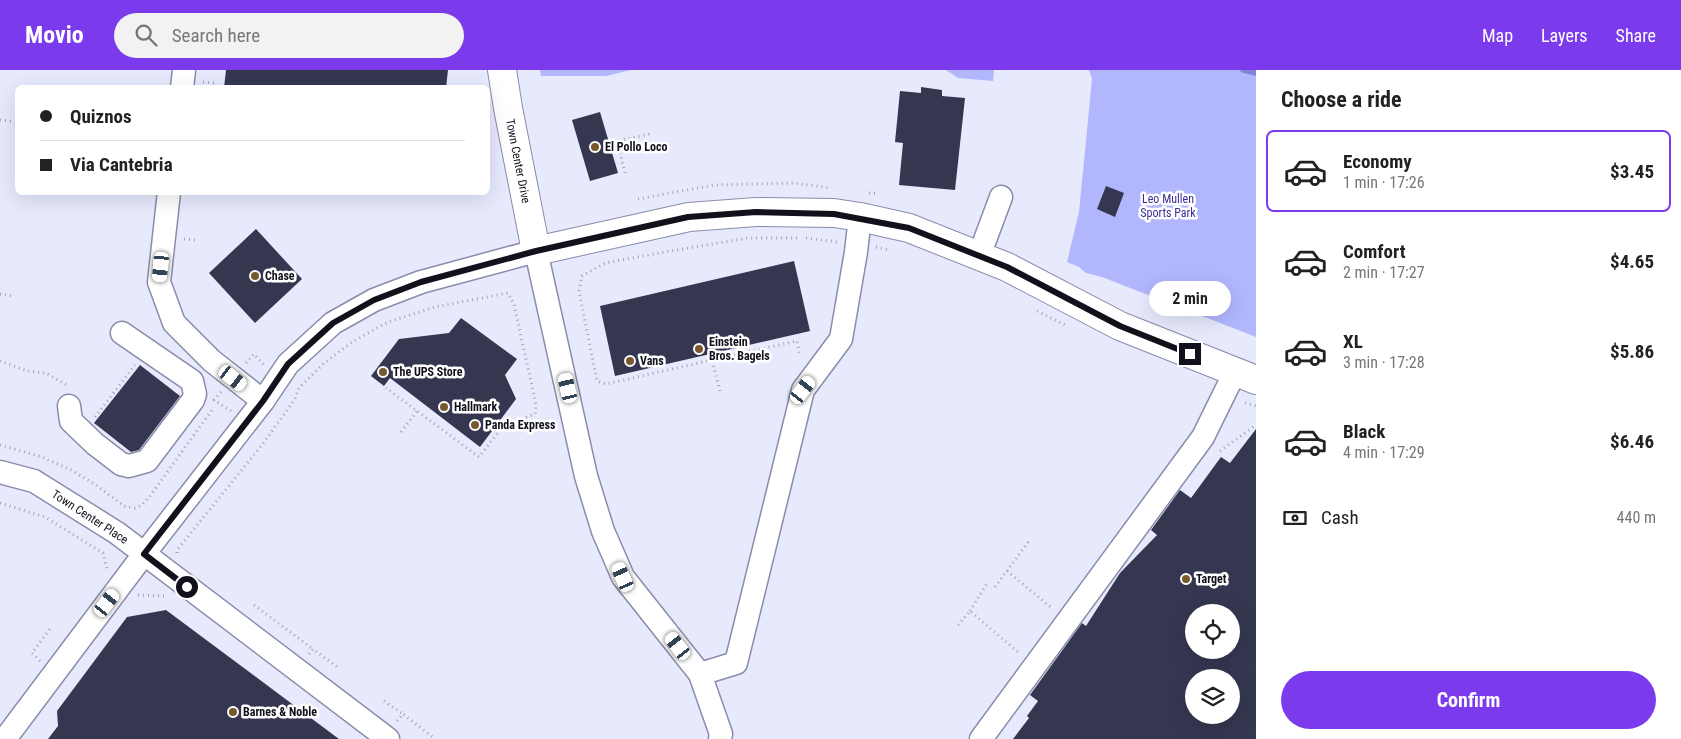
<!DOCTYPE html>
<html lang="en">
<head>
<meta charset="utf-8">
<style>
	:root { --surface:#fff; --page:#f2f2f2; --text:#222; --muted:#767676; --line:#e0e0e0; --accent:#7c3aed }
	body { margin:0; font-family:"Roboto Condensed",sans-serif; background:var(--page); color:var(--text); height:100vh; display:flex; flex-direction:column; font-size:19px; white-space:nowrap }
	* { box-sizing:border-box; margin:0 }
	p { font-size:16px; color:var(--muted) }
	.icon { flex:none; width:28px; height:28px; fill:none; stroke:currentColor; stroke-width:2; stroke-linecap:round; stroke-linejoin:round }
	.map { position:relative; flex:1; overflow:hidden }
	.details { display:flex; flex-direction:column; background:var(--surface); width:425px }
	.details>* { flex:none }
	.guide { position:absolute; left:15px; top:15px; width:475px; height:110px; border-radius:8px; box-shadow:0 5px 20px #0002; display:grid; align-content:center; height:110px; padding:0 25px; background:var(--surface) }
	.controls { position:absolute; left:1185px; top:534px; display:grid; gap:10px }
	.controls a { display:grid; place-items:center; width:55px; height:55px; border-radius:50%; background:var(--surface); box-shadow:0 5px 20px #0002; font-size:25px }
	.end { position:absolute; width:22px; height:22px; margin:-11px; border:6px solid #11111c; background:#fff; box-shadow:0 0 0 2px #fff }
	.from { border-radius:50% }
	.bubble { position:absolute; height:35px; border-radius:18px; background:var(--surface); box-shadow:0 5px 20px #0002; font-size:16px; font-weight:700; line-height:35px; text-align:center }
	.car { position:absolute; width:15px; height:30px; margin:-15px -8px; border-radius:6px; box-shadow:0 0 4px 1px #0007; background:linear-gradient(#fff 24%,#345 0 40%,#fff 0 76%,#345 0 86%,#fff 0) }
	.guide b { display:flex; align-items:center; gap:18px; height:48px; font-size:19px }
	.guide b+b { border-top:1px solid var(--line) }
	.guide i { width:12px; height:12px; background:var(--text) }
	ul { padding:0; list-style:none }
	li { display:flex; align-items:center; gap:15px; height:82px; margin:0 10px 8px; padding:0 15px; border:2px solid transparent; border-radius:8px }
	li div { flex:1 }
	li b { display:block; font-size:19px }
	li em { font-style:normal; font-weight:700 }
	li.current { border-color:var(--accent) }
	li>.icon { width:45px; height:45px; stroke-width:1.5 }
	h2 { padding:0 25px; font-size:22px; line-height:60px }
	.pay { display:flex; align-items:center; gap:12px; height:55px; padding:0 25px; font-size:19px }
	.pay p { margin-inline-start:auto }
	.button { display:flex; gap:10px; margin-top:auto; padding:10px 25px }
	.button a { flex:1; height:58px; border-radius:30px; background:var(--accent); color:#fff; font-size:20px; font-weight:700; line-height:58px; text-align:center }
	header { display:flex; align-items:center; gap:30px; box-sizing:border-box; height:70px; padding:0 25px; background:var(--accent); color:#fff }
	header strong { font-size:24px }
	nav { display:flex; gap:28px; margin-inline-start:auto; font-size:18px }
	.search { width:350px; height:45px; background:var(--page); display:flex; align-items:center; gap:12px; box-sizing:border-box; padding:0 18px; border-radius:28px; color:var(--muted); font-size:19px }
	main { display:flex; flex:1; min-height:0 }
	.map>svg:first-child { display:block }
	.green { fill:#b2b6fd }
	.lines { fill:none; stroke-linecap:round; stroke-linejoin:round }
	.stream { stroke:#8384dc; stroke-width:5.5 }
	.building { fill:#353650; fill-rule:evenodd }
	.minor-casing { stroke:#8a8caa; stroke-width:25 }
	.major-casing { stroke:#8a8caa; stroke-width:30 }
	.path { stroke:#a2a4b5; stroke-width:3; stroke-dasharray:1 4; stroke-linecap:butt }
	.minor { stroke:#fff; stroke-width:22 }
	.major { stroke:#fff; stroke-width:28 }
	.route { stroke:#11111c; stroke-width:6 }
	.poi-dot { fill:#78582e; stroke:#fff; stroke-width:2 }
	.labels { text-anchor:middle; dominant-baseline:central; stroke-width:5; stroke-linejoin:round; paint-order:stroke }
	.poi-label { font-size:12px; font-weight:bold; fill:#11111c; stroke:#fff; text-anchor:start }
	.street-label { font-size:12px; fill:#11111c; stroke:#fff }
	.park-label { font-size:12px; fill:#3b2e93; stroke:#fff }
</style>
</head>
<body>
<header>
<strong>Movio</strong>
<div class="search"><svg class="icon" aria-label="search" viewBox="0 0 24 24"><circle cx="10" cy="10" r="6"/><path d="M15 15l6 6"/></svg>Search here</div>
<nav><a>Map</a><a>Layers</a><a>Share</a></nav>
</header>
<main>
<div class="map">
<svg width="1256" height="669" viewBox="0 0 1256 669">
	<rect width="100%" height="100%" fill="#e7e9fd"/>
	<g class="green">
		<path d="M540,0h91l-25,6h-65z"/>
		<path d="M946,0h48l-1,11 -35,-3z"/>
		<path d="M1089,0h167v267l-154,-60 -16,-4 -7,-6 -12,-5 12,-50 13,-133z"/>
	</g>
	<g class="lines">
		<path class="stream" d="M1243,0l13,3"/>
	</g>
	<g class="building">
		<path d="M226,0h222l-2,18h-222z"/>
		<path d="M921,17l21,3v6l23,2 -10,92 -56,-5 4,-42 -8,-1 5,-51 21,2z"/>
		<path d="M600,42l18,61 -28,8 -18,-61z"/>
		<path d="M1106,116l18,7 -9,24 -18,-8z"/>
		<path d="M256,159l46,50 -47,44 -46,-50z"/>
		<path d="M794,191l16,70 -195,45 -15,-70z"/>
		<path d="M461,248l56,41 -12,16 11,24 -36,48 -90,-69 -6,8 -13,-10 28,-37 50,-6z"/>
		<path d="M140,295l40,31 -41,54 -8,2 -37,-29z"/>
		<path d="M1256,359v310h-243l16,-21 -2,-2 11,-15 -8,-6 52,-72 4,3 34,-53 37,-38 -6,-5 29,-40 11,8 30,-41 9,6zM1194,542h37v38h-37zM1194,608h37v37h-37z"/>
		<path d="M166,540l173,129h-291l10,-13 -1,-15 70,-94z"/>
	</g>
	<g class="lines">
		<defs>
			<g id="minor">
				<path d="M182,18l2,-18"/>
				<path d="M169,122l-10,90 15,41 38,38 51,40"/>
				<path d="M979,186l22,-59"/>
				<path d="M69,336l2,15 24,23 26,20 8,2 18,-5 46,-61 2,-6 -3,-13 -70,-48"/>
				<path d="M0,402l34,9 83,52 271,206"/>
				<path d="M700,604l36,-11 67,-273 38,-51 15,-87 4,-35"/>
				<path d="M5,669l139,-185 119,-153 25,-37 45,-41 41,-23 47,-18 115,-31 50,225 17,55 20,46 77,97 21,60 -1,5"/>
				<path d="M981,669l222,-302 32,-65"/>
			</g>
			<path id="major" d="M502,0l6,38 28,143 153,-34 67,-5 78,1 26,4 49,11 98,39 113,59 136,54"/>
		</defs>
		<use href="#minor" class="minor-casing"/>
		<use href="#major" class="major-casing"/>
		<g class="path">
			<path d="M203,12l11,1"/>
			<path d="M0,50l18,2"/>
			<path d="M625,103l-8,-32 33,-7"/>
			<path d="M869,123l10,1"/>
			<path d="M638,129l76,-14 80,-2 36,5"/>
			<path d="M806,168l31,4"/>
			<path d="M184,169l11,1"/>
			<path d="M876,177l13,3"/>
			<path d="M0,224l14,2"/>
			<path d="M1037,241l30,15"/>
			<path d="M712,290l-106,24 -9,-3 -18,-90 3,-15 23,-13 54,-10 89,-15h50"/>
			<path d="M0,291l27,10 19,2 21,12"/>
			<path d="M246,293l8,-9 10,11"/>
			<path d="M720,321l-8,-31 85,-19 3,15"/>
			<path d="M221,322l-7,8 17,11"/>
			<path d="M1245,333l11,3"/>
			<path d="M95,347l40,-52"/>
			<path d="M401,362l16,-21"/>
			<path d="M0,375l42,12 29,13 25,15 28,21 11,2 7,-3 8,-9 62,-86"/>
			<path d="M1220,381l36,-26"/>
			<path d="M0,433l45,14 58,36 4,16"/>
			<path d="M177,483v-3l85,-105 33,-46 4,-11 24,-24 29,-22 36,-20 47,-15 73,-14 6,12 22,99 -1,10 -32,12 -24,31 -93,-69"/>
			<path d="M1007,501l46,38"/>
			<path d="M995,517l34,-46"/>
			<path d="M138,525l26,1"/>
			<path d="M254,535l59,44"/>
			<path d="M970,541l18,-29"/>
			<path d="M958,555l12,-14 49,42"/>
			<path d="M309,584l4,-5 27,20"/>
			<path d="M40,591l-8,-8 18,-24"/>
			<path d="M384,631l19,13"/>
			<path d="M397,651l6,-7 32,25"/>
		</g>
		<use href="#minor" class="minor"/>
		<use href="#major" class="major"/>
	</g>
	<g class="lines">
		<path class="route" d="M187,517l-43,-33 119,-153 25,-37 45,-41 41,-23 47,-18 115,-31 152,-34 68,-5 78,2 75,14 98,39 113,59 70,28"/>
	</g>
	<g class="poi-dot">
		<circle cx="595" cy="77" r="5"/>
		<circle cx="255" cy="206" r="5"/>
		<circle cx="699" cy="279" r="5"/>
		<circle cx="630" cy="291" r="5"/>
		<circle cx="383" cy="302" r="5"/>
		<circle cx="444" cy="337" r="5"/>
		<circle cx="475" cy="355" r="5"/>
		<circle cx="1186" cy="509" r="5"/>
		<circle cx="233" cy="642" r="5"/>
	</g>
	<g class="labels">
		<g class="poi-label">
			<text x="605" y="77">El Pollo Loco</text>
			<text x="265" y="206">Chase</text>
			<text x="709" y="272">Einstein<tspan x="709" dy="14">Bros. Bagels</tspan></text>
			<text x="640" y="291">Vans</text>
			<text x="393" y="302">The UPS Store</text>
			<text x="454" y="337">Hallmark</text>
			<text x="485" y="355">Panda Express</text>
			<text x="1196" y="509">Target</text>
			<text x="243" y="642">Barnes &amp; Noble</text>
		</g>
		<g class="street-label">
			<text transform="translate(518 91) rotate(79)">Town Center Drive</text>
			<text transform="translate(90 447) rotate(33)">Town Center Place</text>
		</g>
		<g class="park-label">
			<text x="1168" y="129">Leo Mullen<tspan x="1168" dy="14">Sports Park</tspan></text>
		</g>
	</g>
</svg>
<div class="controls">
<a><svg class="icon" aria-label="locate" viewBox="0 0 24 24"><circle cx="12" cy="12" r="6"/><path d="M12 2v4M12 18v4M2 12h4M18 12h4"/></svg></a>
<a><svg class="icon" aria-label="layers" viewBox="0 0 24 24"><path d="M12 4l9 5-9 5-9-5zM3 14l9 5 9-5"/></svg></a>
</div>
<i class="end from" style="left:187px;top:517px"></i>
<i class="end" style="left:1190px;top:284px"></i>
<div class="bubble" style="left:1149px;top:211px;width:82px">2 min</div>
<i class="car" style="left:161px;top:197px;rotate:186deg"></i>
<i class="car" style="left:233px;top:308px;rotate:128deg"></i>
<i class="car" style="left:568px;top:318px;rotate:347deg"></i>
<i class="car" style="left:803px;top:320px;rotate:37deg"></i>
<i class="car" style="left:623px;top:507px;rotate:336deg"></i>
<i class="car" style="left:107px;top:533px;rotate:37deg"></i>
<i class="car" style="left:678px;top:576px;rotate:322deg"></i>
<div class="guide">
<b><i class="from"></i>Quiznos</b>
<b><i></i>Via Cantebria</b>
</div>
</div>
<section class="details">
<h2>Choose a ride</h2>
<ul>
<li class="current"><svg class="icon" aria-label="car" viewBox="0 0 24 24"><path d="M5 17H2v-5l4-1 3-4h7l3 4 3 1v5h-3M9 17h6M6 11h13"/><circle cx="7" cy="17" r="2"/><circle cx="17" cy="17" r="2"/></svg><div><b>Economy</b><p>1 min · 17:26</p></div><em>$3.45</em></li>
<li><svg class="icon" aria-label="car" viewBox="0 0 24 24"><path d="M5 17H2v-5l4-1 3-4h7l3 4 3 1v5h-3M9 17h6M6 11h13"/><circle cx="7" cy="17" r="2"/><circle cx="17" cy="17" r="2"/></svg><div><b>Comfort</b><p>2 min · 17:27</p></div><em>$4.65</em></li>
<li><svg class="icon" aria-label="car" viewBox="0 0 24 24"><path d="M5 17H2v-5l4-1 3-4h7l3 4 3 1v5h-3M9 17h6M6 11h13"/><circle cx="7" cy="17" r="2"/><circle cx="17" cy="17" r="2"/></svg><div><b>XL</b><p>3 min · 17:28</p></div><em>$5.86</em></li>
<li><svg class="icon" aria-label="car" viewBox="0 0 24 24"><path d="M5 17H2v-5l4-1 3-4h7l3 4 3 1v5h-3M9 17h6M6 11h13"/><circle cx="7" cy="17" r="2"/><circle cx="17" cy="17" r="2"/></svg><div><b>Black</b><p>4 min · 17:29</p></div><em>$6.46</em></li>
</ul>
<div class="pay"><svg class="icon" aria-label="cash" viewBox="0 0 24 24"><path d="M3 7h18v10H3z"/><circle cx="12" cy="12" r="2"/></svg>Cash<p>440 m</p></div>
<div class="button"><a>Confirm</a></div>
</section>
</main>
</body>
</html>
